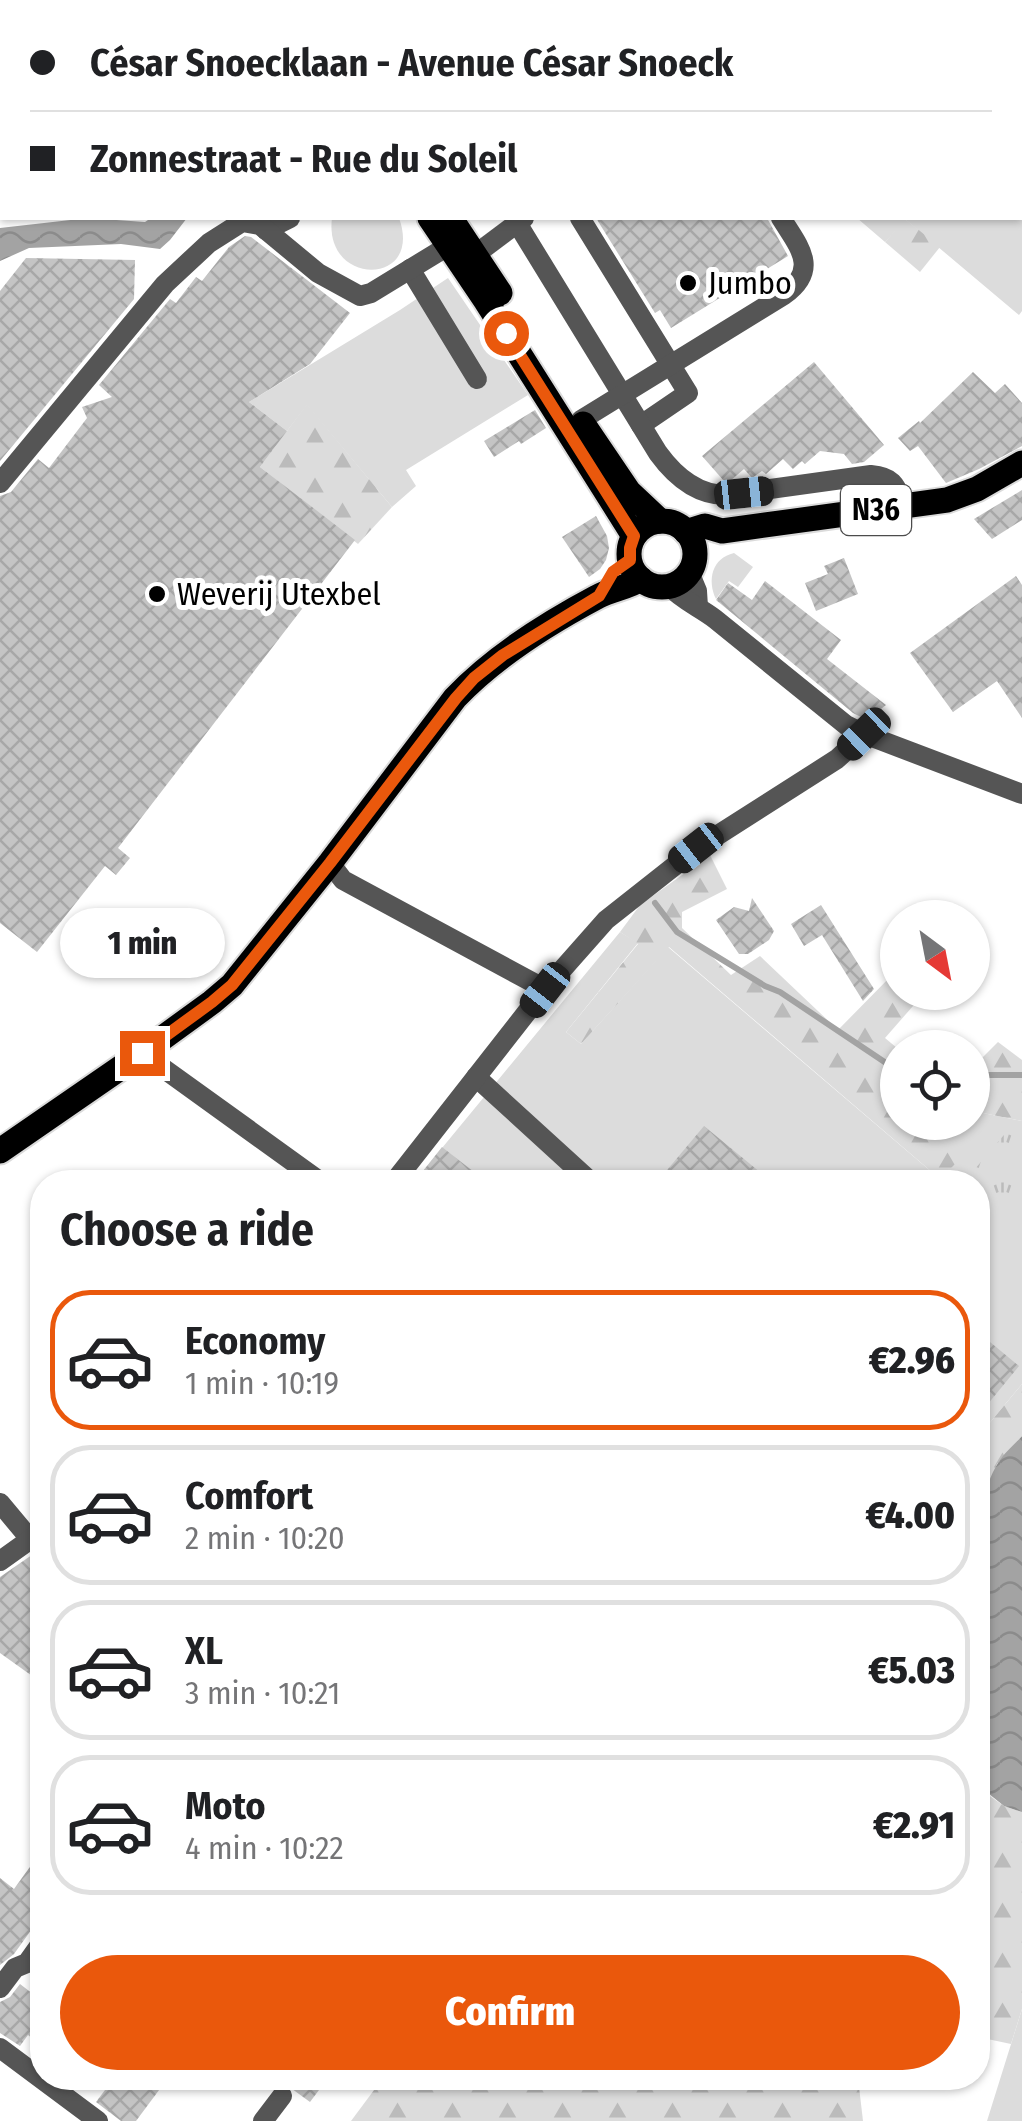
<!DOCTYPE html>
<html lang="en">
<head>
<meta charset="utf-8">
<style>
	:root { --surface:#fff; --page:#f6f6f6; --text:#202124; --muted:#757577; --line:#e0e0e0; --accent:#ea580c }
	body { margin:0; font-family:"Fira Sans Condensed",sans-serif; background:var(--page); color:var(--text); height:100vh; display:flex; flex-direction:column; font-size:38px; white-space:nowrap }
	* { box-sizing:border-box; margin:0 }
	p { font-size:32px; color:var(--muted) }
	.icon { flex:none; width:55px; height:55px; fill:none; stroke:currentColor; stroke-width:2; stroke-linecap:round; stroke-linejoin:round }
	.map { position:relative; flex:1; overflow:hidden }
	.sheet { position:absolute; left:30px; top:1170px; width:960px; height:920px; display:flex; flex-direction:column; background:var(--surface); border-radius:40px; box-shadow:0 2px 8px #0004 }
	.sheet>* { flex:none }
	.guide { position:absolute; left:0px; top:0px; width:1022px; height:220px; box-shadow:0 2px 8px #0004; display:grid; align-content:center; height:220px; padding:0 30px; background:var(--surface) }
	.needle { width:65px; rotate:148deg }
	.controls { position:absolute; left:880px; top:900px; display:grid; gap:20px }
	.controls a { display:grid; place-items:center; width:110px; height:110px; border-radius:50%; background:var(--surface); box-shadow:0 2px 8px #0004; font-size:50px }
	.end { position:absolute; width:45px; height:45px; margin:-22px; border:12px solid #ea580c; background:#fff; box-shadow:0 0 0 5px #fff }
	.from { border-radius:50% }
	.bubble { position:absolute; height:70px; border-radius:35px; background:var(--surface); box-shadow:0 2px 8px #0004; font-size:32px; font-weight:800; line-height:70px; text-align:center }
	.car { position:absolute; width:30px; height:60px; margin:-30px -15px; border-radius:12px; box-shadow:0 0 8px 2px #0007; background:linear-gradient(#222 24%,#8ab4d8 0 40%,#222 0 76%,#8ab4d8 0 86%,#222 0) }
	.guide b { display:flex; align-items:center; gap:35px; height:95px; font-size:38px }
	.guide b+b { border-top:2px solid var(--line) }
	.guide i { width:25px; height:25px; background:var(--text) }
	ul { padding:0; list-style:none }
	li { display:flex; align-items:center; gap:30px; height:140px; margin:0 20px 15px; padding:0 10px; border:5px solid var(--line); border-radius:40px }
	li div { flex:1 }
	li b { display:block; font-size:38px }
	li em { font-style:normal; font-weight:800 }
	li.active { border-color:var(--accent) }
	li>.icon { width:90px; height:90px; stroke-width:1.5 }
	h2 { padding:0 30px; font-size:45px; line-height:120px }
	.cta { display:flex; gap:20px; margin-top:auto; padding:20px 30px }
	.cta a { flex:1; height:115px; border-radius:60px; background:var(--accent); color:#fff; font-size:40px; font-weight:800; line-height:115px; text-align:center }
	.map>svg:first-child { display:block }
	.green { fill:#dcdcdc }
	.forest { fill:url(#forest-firs) }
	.park { fill:url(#park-tufts) }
	.water { fill:url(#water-waves) }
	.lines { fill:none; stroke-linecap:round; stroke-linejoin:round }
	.stream { stroke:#a3a3a3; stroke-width:6 }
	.building { fill:url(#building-cross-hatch) }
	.major-casing { stroke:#dbdbdb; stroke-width:29 }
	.minor { stroke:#555; stroke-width:20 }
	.major { stroke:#000; stroke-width:25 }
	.route { stroke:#ea580c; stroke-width:12 }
	.poi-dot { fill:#000; stroke:#fff; stroke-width:4 }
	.labels { text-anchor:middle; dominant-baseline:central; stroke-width:10; stroke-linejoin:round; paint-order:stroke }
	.shield { fill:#fff; stroke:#4c4c4c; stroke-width:2.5 }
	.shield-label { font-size:30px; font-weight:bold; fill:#000 }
	.poi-label { font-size:32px; fill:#000; stroke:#fff; text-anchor:start }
</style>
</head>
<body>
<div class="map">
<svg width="1022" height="2121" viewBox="0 0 1022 2121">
	<defs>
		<pattern id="forest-firs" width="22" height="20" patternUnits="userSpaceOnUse" patternTransform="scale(2.5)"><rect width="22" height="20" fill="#dcdcdc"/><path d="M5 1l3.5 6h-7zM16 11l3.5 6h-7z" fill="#bbb"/></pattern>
		<pattern id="park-tufts" width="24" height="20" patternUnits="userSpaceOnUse" patternTransform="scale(2.5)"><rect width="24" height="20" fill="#dcdcdc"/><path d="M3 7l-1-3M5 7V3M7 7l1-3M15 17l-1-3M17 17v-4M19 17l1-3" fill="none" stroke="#bbb"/></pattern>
		<pattern id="water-waves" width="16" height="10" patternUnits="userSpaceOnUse" patternTransform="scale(2.5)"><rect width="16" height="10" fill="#a3a3a3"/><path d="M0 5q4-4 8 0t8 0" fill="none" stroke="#8b8b8b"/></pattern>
		<pattern id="building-cross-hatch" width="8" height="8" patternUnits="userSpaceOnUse" patternTransform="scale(2.5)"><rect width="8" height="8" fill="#c4c4c4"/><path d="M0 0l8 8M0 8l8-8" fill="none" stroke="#a7a7a7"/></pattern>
	</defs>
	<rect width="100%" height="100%" fill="#fff"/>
	<g class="green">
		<path d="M622,0h400v311l-3,4 -113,-95 -21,22 -28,-24h163v-216h-396z"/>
		<path d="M332,218h67c25,69 -76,69 -67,0z"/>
		<path d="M448,278l80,117 -122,75 10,16 -24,21 -85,-102 -20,26 -38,-29 151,-92z"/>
		<path d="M734,553l19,14 -15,20 -9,-6 -13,18c-9,-19 -4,-41 18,-46z"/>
		<path d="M620,932l18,11 -72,89 15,12 87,-97 272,232 14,-56 18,-1 1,-11 49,10v263l-44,53v-255h-564z"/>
		<path d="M1022,2009v112h-35z"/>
	</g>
	<g class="forest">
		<path d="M905,219l35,28 -20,25 -35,-30z"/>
		<path d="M307,404l85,103 -34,37 -98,-77z"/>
		<path d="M710,855l17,34 -45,23v16l49,47 29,-19 78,74 57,-58 2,3 1,17 17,1 5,5 -35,40 12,10 1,74 56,1 -4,22 8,16 -18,18 -271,-232 -88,97 -15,-12 72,-88 -18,-12 20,-27z"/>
		<path d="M998,1042l24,18v61l-49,-10v-44z"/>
		<path d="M1022,1384v52l-25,28 -15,39h-4v-66z"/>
		<path d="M987,1794l17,12 18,6v197l-11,35 -33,-7v-242z"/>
		<path d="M383,2078h475l5,43h-512z"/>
	</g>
	<path class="park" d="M1015,1122l7,5v67l-13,16 -40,-34z"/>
	<g class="water">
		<path d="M88,218l57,4 6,-4h36l-17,22 -10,9 -39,-5 -92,4 -29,13v-33z"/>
		<path d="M1022,1436v376l-18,-6 -26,-21v-186l7,-9 3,-11v-36l-9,-21 3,-18 -3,-2c8,-12 11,-27 19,-39 6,-10 16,-18 24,-27z"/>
	</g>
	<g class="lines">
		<g class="stream">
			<path d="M655,903l22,29 88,54 15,6 118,79"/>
			<path d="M972,1075h50"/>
		</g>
	</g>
	<g class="building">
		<path d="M596,218h171l21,38 -117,72 -11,-18 -5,3z"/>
		<path d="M245,236l6,1 99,76 -40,51 -61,38 38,29 -27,36 95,73 -237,308 12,10 -14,17 -11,-9 -68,86 -37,-29v-427l11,-4 27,-33 11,9 38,-50 -5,-11 30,-10 -13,-12 71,-86 6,4 20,-26 6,4 27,-34z"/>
		<path d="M26,258l109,2 -1,39 -134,162v-170z"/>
		<path d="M814,362l70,83 -20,17 -12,2 -8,-10 -24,-3 -15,13 -3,-3 -9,8 -10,-10 -17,15 -4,-3 -10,7 -8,-9 -14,12h-6l-22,-25z"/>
		<path d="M973,372l22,21 10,-9 17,19v43l-43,23 -33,14 -28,-37 -8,5 -12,-13 21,-17 1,2z"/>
		<path d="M535,410l11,18 -25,16 -2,-3 -25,16 -10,-16z"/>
		<path d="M1022,490v30l-30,19 -18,-20z"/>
		<path d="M596,516l11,20 2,12 -3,12 -6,9 -11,8 -27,-40z"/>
		<path d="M844,558l14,36 -42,17 -11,-28 23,-9 -4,-8z"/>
		<path d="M1016,576l6,9v133l-25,-37 -44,31 -43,-59z"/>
		<path d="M765,581l76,59 -14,19 59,46 -19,15 -14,-7 -137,-113 12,-17 24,17z"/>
		<path d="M752,898l22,33 -5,9 -21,14h-9l-23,-34 18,-13 15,4z"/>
		<path d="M821,905l53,84 -11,12 -41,-66 -18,11 -13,-22z"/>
		<path d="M704,1126l68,56h-115z"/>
		<path d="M442,1147l32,25 -8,10h-29l-14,-11z"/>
		<path d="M978,1332l41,34 -41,50z"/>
		<path d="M42,1548v135l-42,-30v-76z"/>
		<path d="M42,1850v65l-28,39 -14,11v-87l14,11z"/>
		<path d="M20,1984l22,17v45l-14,-11 -8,11 -20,-13v-31l10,-5z"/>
		<path d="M114,2078h54l-32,43h-15l-25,-19z"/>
		<path d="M277,2078h51l-18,24z"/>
	</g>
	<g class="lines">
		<defs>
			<g id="major">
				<path d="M275,0l2,2"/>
				<path d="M295,0l2,2"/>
				<path d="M430,218l56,83 148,235"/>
				<path d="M453,222l47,71"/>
				<path d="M583,424l46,68 31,29"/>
				<circle cx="662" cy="554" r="33"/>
				<path d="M686,532l19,-6 17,5 225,-31 30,-11 45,-26"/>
				<path d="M0,1151l142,-98 70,-51 20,-17 98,-122 125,-165c40,-42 91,-74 142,-101 14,-8 30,-9 44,-18"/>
			</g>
		</defs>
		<use href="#major" class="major-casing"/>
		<g class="minor">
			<path d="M187,0l3,2"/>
			<path d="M98,2l2,-2"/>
			<path d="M0,115l2,-3"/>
			<path d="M580,218l108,175 -47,32"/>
			<path d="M517,223l141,230c16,22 39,42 68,42l145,-20c24,2 25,12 34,32"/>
			<path d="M266,230l24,-12"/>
			<path d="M476,254l48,-36"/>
			<path d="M410,269l67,110"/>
			<path d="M581,420l203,-125c36,-26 15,-48 -3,-77"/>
			<path d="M0,483l165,-199 44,-41 33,-21 18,3 58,48 42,23 11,-3 77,-47"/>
			<path d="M689,572l8,19 1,16"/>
			<path d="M669,586c13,14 30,21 46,33l131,106 18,9 158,60"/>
			<path d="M330,863l13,17 202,109"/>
			<path d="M142,1053l179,129"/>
			<path d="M476,1077l115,105"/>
			<path d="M394,1182l151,-193 61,-69 90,-71 141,-90 27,-25"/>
			<path d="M0,1503l31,37"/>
			<path d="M0,1561l42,-30"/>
			<path d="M0,1988l15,-20 12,-5 15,-21"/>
			<path d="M0,2048l98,73"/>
			<path d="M263,2121l19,-25"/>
		</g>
		<use href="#major" class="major"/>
	</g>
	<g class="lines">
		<path class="route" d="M142,1053l70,-51 20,-17 98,-122 126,-165 18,-20 29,-23 96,-59 14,-24 17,-12v-12l4,-12 -128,-203"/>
	</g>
	<g class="poi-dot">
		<circle cx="688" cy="283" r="10"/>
		<circle cx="157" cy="594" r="10"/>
	</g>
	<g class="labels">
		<rect class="shield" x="841" y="485" width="70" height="50" rx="8"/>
		<g class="shield-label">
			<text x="876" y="510">N36</text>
		</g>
		<g class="poi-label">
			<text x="708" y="283">Jumbo</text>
			<text x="177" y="594">Weverij Utexbel</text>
		</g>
	</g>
</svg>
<div class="controls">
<a><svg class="needle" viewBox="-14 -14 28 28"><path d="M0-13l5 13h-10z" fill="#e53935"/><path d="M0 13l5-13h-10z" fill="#757577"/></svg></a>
<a><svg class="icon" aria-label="locate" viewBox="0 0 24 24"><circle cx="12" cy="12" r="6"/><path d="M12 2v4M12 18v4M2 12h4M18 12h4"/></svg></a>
</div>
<i class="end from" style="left:506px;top:333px"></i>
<i class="end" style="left:142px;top:1053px"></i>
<div class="bubble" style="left:60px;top:908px;width:165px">1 min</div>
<i class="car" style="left:744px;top:493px;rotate:84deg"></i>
<i class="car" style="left:864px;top:734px;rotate:226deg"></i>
<i class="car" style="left:696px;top:848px;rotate:232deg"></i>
<i class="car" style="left:545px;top:990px;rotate:218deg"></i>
<div class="guide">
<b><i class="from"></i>César Snoecklaan - Avenue César Snoeck</b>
<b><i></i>Zonnestraat - Rue du Soleil</b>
</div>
<section class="sheet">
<h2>Choose a ride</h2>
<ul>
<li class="active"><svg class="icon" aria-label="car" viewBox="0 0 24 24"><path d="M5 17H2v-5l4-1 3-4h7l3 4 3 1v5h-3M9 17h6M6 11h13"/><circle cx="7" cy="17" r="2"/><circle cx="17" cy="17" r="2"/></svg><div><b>Economy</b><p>1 min · 10:19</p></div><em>€2.96</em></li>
<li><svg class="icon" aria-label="car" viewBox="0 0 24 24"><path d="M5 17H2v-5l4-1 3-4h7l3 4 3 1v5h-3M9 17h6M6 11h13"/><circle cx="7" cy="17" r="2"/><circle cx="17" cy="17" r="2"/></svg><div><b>Comfort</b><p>2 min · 10:20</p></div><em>€4.00</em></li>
<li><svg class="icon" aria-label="car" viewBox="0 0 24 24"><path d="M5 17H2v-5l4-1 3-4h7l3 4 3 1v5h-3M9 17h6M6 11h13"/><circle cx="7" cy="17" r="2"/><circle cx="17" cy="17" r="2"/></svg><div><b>XL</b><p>3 min · 10:21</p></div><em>€5.03</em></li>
<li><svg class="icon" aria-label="car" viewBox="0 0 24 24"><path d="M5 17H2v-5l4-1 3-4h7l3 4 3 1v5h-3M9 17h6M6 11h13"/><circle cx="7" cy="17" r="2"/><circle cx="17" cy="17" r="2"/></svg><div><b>Moto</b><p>4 min · 10:22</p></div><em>€2.91</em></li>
</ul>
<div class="cta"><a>Confirm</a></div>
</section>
</div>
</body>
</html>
